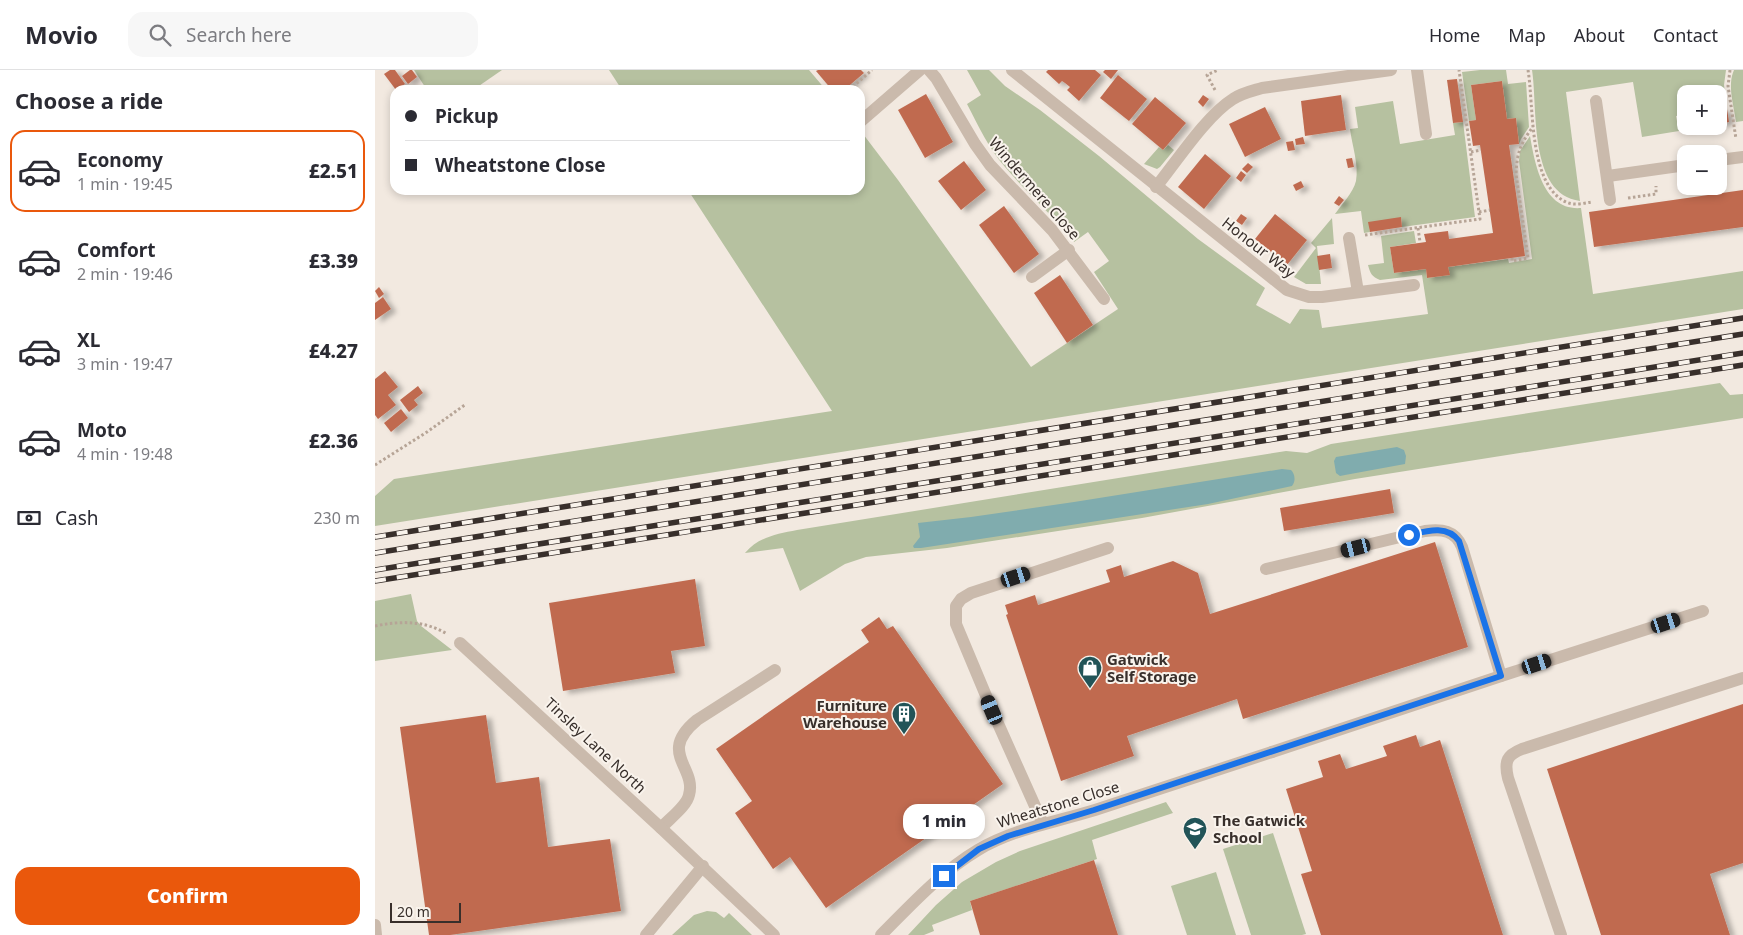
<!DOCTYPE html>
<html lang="en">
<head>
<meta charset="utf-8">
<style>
	:root { --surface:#fff; --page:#f7f7f7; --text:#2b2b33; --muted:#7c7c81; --line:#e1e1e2; --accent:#ea580c }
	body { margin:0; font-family:"Noto Sans",sans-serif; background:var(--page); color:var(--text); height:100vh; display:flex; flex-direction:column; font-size:19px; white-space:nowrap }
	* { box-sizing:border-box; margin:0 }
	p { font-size:16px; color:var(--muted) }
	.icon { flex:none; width:28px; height:28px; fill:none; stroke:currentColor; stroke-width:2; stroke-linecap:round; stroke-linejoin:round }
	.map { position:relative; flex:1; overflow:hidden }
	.details { display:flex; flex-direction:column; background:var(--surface); width:375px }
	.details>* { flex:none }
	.top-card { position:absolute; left:15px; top:15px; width:475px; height:110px; border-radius:15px; box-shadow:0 2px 8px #0003; display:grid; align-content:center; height:110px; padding:0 15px; background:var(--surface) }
	.fabs { position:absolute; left:1302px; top:15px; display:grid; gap:10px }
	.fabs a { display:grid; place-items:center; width:50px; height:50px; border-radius:10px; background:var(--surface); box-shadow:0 2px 8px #0003; font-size:25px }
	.scale { position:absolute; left:15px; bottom:12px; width:71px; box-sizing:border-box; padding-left:5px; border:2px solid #382f2b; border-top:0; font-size:14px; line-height:18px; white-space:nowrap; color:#382f2b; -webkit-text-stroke:4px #f9f3ec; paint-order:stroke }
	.end { position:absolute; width:22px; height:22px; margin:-11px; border:6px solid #1a73e8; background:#fff; box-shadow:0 0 0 2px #fff }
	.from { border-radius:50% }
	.bubble { position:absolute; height:35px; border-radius:15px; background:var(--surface); box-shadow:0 2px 8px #0003; font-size:16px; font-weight:800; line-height:35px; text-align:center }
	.car { position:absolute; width:15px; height:30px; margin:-15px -8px; border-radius:6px; box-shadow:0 0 4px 1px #0007; background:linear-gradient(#222 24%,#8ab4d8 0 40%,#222 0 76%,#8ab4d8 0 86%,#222 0) }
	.top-card b { display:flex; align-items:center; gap:18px; height:48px; font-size:19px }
	.top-card b+b { border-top:1px solid var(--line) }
	.top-card i { width:12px; height:12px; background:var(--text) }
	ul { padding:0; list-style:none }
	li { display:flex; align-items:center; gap:15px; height:82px; margin:0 10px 8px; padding:0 5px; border:2px solid transparent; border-radius:15px }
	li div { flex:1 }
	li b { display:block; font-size:19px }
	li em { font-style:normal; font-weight:800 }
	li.selected { border-color:var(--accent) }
	li>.icon { width:45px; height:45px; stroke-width:1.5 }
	h2 { padding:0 15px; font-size:22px; line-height:60px }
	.pay { display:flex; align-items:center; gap:12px; height:55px; padding:0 15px; font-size:19px }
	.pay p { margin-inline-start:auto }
	.cta { display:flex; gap:10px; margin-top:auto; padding:10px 15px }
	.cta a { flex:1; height:58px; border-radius:15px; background:var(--accent); color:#fff; font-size:20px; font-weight:800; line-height:58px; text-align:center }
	header { display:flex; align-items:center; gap:30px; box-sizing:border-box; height:70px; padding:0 25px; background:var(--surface); border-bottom:1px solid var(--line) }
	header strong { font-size:24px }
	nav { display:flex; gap:28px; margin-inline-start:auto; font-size:18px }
	.search { width:350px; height:45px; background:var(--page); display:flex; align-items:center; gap:12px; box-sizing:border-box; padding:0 18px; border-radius:15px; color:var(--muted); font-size:19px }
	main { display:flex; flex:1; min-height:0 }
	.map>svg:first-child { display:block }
	.green { fill:#b6c1a0 }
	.water { fill:#80acae }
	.building { fill:#c06b50; filter:url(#shadow) }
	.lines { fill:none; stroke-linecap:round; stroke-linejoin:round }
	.path { stroke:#b6a496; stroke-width:3; stroke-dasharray:2.5 2.5; stroke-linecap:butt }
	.lane { stroke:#cabaac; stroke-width:12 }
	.street { stroke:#cabaac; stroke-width:12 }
	.rail-casing { stroke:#382f2b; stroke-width:5.5 }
	.rail { stroke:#f9f3ec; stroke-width:4; stroke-dasharray:11; stroke-linecap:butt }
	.route { stroke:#1a73e8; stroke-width:6 }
	.labels { text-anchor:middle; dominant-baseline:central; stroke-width:4; stroke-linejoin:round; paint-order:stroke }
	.street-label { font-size:15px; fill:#382f2b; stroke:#f9f3ec }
	.poi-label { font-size:15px; font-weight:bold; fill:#382f2b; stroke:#f9f3ec; text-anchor:start }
</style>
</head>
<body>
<header>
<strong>Movio</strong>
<div class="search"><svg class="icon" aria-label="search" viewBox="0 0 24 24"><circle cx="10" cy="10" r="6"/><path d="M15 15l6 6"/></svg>Search here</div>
<nav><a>Home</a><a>Map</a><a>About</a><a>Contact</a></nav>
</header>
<main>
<section class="details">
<h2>Choose a ride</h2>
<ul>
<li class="selected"><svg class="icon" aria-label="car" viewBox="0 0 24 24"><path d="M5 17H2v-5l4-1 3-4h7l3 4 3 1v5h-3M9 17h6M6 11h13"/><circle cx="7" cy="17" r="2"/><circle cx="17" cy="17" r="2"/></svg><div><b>Economy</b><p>1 min · 19:45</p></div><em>£2.51</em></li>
<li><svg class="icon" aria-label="car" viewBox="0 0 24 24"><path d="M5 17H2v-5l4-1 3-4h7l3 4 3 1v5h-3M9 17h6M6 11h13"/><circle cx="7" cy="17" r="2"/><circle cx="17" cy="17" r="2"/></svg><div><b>Comfort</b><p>2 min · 19:46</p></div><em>£3.39</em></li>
<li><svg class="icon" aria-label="car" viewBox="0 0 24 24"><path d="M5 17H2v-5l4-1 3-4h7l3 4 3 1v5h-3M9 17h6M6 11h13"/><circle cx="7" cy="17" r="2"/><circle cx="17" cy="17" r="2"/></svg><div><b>XL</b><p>3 min · 19:47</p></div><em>£4.27</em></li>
<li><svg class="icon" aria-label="car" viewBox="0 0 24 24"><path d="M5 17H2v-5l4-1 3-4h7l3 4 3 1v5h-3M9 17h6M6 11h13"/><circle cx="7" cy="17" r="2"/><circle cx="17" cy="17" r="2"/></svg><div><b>Moto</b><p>4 min · 19:48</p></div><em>£2.36</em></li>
</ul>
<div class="pay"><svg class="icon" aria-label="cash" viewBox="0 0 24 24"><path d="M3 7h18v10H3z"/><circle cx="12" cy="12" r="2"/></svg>Cash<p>230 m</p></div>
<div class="cta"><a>Confirm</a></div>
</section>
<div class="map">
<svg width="1368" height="865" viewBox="0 0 1368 865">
	<defs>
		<filter id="shadow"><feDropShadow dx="5.5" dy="3" stdDeviation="2.5" flood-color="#0004"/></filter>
	</defs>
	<rect width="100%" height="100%" fill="#f2e9e0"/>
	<g class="green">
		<path d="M39,0h88l-29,20h-46z"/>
		<path d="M234,0h200l17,20h-204z"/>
		<path d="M592,0h22l16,16 35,24 59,46 99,83 67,49 -9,17 34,19 10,-15 19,1 3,18 106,-14 -6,-39 -42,5c-8,-3 -10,-7 -12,-15l16,-2 -3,-27 33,-5 2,12 -26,4 4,26 32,-4 1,9 22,-3 -1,-8 60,-8 1,4 23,-4 -13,-98 1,-10 10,-15c5,28 13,75 51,72l12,86 150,-23v38l-1368,217v-30l19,-17 438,-68 -144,-221h172v-60l38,50 133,187 87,-58 -24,-37 15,-11 -21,-29 -14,10c-21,-27 -47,-49 -69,-75 -16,-18 -27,-42 -38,-63l14,-9z"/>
		<path d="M1105,0h26l2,14 18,-2 3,45 -8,12 -2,5 -3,-26 -9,1 -5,-38 -31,4 5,35 -7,1 -7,-49z"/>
		<path d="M1157,0h194l-2,15 3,24 -8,1v-16h-33v21l-10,1 3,15 -37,6 -9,-55 -67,10 14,109c-52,-7 -42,-93 -48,-131z"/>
		<path d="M1359,0h9v51l-7,1c-2,-16 -9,-37 -2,-52z"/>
		<path d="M1018,31l7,43 55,-9 -2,-12 10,-1 12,95 -73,10 -1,-9 -32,5 1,9 -6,1 -3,-22 -26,3c7,-10 18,-21 21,-33 3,-16 -4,-36 -6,-52l8,-1 -3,-21z"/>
		<path d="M793,75l6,5 -14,17 -3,2 -13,-5 15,-17 4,3z"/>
		<path d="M957,148l2,26 -17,2 4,38h-15l-12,-7 22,-29 -5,-5z"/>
		<path d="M1345,313l10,12 13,-1v24l-388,61 -213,39 -195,30 -81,9 -21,7 -45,27 -17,-43 -38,5c13,-16 32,-19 52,-23l489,-79 21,2 24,-9z"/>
		<path d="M36,524l6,27 4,5 31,24 -77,11v-60z"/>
		<path d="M791,732l7,11 -81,27 5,19 -127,42 2,9 -40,15 2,6 -10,4h-16l28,-30 26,-23 34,-20 24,-11z"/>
		<path d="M898,763l33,101 -4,1h-51l-28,-86z"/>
		<path d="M841,802l20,63h-49l-16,-49z"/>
		<path d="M332,841l9,1 8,6 5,-5 23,22h-80l22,-20z"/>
	</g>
	<g class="water">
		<path d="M1022,377l7,3 2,6 -1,8 -60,11 -5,1 -4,-3 -2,-12 2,-4z"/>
		<path d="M907,399l9,1c4,4 5,11 1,16l-84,18 -287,44h-7l-1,-2 7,-9 -2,-14 53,-6 103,-15z"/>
	</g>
	<g class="building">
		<path d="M15,0h5l10,14 -9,6 -12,-16z"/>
		<path d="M35,0h2l5,7 -9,7 -6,-8z"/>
		<path d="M443,0h43l3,3 -20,17h-12l-16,-19z"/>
		<path d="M673,0h47l6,5 -22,26 -12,-11 3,-3 -5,-4 -3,-2 -3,3 -13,-12z"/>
		<path d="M730,0h13l-7,9 -8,-7z"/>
		<path d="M743,5l29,24 -18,22 -29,-23z"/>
		<path d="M1082,9l6,43 -10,1 -6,-43z"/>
		<path d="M1127,11l5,38 9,-1 3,26 -10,1 16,111 -77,11 2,8 -23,3 -1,-9 -32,4 -4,-26 36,-5 -2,-8 24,-3 1,8 44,-6 -13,-88 -7,1 -4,-25 7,-1 -5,-35z"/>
		<path d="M551,24l27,48 -28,16 -27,-48z"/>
		<path d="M828,25l6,4 -6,8 -5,-5z"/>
		<path d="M966,25l5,35 -41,6 -4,-35z"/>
		<path d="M780,27l31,26 -23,27 -31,-26z"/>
		<path d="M890,37l16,32 -36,18 -16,-33z"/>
		<path d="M1352,39l2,13 -10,2v-14z"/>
		<path d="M1306,45h5v11l8,1 -11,2z"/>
		<path d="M928,67l2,7 -9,1 -1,-6z"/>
		<path d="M918,71l2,9 -7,1 -2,-9z"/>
		<path d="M830,84l26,22 -27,33 -26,-22z"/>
		<path d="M977,88l2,9 -6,1 -2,-9z"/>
		<path d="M589,91l22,29 -25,20 -23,-29z"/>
		<path d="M873,93l5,4 -6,6 -5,-4z"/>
		<path d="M866,101l5,4 -5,7 -5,-4z"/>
		<path d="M926,111l3,6 -8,4 -3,-6z"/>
		<path d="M1368,120v37l-149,20 -5,-35z"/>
		<path d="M964,126l5,4 -5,6 -5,-3z"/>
		<path d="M629,136l35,48 -25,19 -35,-48z"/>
		<path d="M866,144l6,4 -5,7 -6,-4z"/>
		<path d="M900,144l32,26 -20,25 -32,-26z"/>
		<path d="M1026,147l1,10 -32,5 -2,-10z"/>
		<path d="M955,184l2,14 -13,2 -2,-14z"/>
		<path d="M685,205l33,50 -26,18 -33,-50z"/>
		<path d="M4,217l5,7 -5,4 -4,-7z"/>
		<path d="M8,227l8,12 -16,11v-17z"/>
		<path d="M10,301l13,16 -10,8 8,10 -18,14 -3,-4v-36z"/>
		<path d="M43,316l5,7 -9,7 4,5 -9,7 -9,-12z"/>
		<path d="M26,339l7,9 -17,14 -7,-9z"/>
		<path d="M1015,419l4,24 -110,18 -4,-23z"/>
		<path d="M1060,472l33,105 -225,72 -6,-20 -110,37 7,20 -73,25 -55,-166 2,-1 -3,-9 30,-10 3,10 72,-23 -4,-12 15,-5 3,12 49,-16 25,12 12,41z"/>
		<path d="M320,509l10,67 -34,5 4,22 -112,18 -14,-88z"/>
		<path d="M504,547l8,12 6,-3 110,158 -177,124 -36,-51 -17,12 -38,-56 17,-12 -36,-52 153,-107 -8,-12z"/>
		<path d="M1368,634v159l-33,11 20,61h-129l-54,-166z"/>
		<path d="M111,645l10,68 43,-6 9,70 62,-8 11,72 -171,24h-21l-29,-208z"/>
		<path d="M1041,665l4,12 20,-7 63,195h-182l-20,-61 11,-3 -26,-82 37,-12 -5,-16 22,-7 6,15 41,-13 -4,-10z"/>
		<path d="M719,790l24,75h-138l-10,-34z"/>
	</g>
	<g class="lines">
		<g class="path">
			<path d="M1153,0c6,35 0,114 38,132 8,4 18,1 26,0"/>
			<path d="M1355,0l-2,16 8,53"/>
			<path d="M474,20l23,-20"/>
			<path d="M840,20l-8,-15 11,-5"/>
			<path d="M1096,82l10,-2"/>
			<path d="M1253,128l28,-4v-8"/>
			<path d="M1104,142l11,-2"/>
			<path d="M1043,158l2,14"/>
			<path d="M990,165l115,-16 -21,-149"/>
			<path d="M1137,188v3l16,-3 -12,-84c1,-21 4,-30 17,-47"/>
			<path d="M0,395l52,-33 39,-28"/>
			<path d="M0,556c25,-5 49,-6 72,8"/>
		</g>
		<g class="lane">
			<path d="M1042,0l9,64"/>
			<path d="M1221,31l14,99"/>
			<path d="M1344,90l24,-3"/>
			<path d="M1233,106l78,-11"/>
			<path d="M974,168l9,54"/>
			<path d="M891,499l159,-38c17,-2 30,-1 37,16l39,129"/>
			<path d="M897,682l229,-76 202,-65"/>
			<path d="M668,754l-51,-114 -36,-86v-18l5,-7 10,-6 137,-45"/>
			<path d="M286,758c8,-9 26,-22 28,-33 8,-28 -32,-42 8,-75l78,-50"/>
			<path d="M0,855l1,10"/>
			<path d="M1186,865l-53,-157c-4,-17 -1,-23 14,-29l221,-71"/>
		</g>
		<g class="street">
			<path d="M554,0l7,8 39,66 15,21 62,65 52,69"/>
			<path d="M637,0l275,220 22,7h13l92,-12"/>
			<path d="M485,52l60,-52"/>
			<path d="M781,117c21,-26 50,-71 77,-88 9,-6 19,-8 29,-11l129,-18"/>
			<path d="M657,207l37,-27"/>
			<path d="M85,573l201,185 113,107"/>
			<path d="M271,865l57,-69"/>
			<path d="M506,865c30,-30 60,-63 97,-85 35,-21 78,-28 117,-40 59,-19 118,-39 177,-58"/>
		</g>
		<defs>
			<g id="rail">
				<path d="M0,467l1368,-219"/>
				<path d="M0,483l1368,-219"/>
				<path d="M0,500l1368,-217"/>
				<path d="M0,511l1368,-216"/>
			</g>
		</defs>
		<use href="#rail" class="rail-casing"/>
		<use href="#rail" class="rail"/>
	</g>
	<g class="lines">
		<path class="route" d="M569,806l35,-27 29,-13 86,-26 407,-134 -42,-135c-12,-17 -33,-10 -50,-6"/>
	</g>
	<defs>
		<symbol id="shop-pin" viewBox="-11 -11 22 30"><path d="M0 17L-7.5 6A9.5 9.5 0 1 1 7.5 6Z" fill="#225458" stroke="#f9f3ec"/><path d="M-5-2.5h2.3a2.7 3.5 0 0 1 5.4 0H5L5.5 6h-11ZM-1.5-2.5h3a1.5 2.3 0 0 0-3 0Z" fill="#fff"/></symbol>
		<symbol id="building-pin" viewBox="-11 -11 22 30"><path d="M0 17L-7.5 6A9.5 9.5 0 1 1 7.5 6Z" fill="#225458" stroke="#f9f3ec"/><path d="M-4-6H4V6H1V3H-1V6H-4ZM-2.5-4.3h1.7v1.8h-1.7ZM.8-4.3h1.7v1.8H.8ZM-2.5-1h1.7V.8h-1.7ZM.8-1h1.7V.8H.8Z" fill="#fff"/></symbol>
		<symbol id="school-pin" viewBox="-11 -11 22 30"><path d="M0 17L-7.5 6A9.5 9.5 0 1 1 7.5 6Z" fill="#225458" stroke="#f9f3ec"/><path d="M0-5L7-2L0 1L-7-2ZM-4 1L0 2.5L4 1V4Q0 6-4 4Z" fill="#fff"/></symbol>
	</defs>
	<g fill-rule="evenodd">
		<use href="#shop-pin" x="701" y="584" width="28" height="38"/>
		<use href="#building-pin" x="515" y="630" width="28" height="38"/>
		<use href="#school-pin" x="806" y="745" width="28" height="38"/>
	</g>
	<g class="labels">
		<g class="street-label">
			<text transform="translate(660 118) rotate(49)">Windermere Close</text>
			<text transform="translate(884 177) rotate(38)">Honour Way</text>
			<text transform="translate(221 675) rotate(43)">Tinsley Lane North</text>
			<text transform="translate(683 734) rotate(-17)">Wheatstone Close</text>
		</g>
		<g class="poi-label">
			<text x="732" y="589">Gatwick<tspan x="732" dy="17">Self Storage</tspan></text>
			<text x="512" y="635" text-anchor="end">Furniture<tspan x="512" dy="17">Warehouse</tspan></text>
			<text x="838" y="750">The Gatwick<tspan x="838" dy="17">School</tspan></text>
		</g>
	</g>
</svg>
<div class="fabs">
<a>+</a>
<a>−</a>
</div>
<div class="scale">20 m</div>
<i class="end from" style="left:1034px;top:465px"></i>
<i class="end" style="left:569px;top:806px"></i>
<div class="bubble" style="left:528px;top:734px;width:82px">1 min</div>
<i class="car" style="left:981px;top:478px;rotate:256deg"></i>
<i class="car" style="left:641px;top:507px;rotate:72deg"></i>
<i class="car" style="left:1291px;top:553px;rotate:72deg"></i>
<i class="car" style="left:1162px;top:594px;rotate:72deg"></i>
<i class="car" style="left:617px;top:640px;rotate:337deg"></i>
<div class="top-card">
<b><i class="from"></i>Pickup</b>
<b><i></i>Wheatstone Close</b>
</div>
</div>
</main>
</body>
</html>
